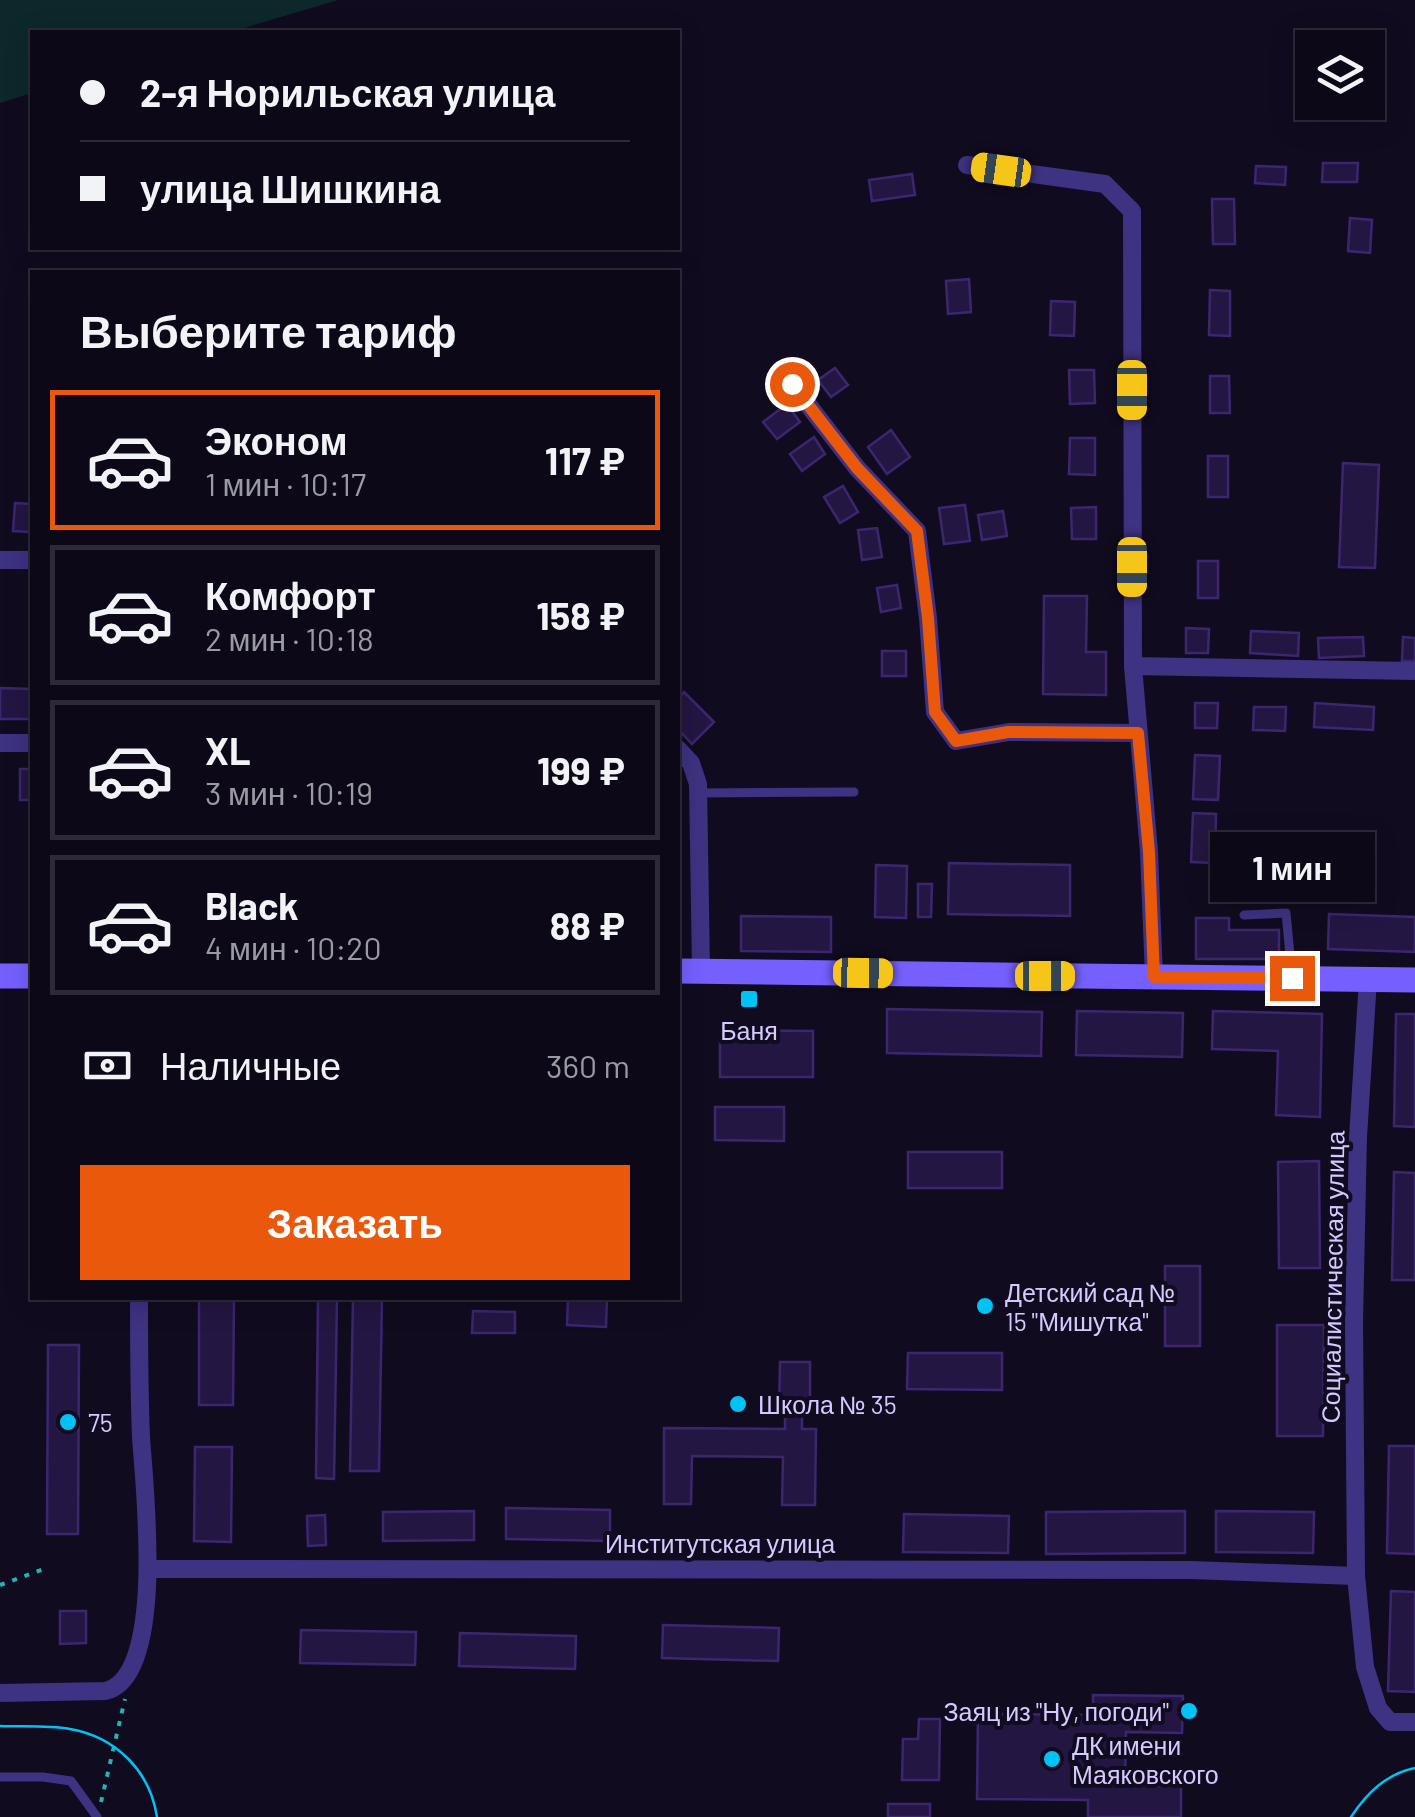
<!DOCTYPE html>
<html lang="ru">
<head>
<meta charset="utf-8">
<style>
	:root { --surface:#0d0818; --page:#1b1625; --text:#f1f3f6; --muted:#9a9aa2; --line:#2d2937; --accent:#ea580c }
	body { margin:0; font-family:Barlow,sans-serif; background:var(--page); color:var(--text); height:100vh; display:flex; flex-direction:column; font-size:38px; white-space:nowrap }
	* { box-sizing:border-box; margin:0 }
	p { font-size:32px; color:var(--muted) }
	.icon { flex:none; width:55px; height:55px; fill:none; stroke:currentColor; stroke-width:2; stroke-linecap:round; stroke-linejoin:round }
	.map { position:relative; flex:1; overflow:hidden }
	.side { position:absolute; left:30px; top:270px; width:650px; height:1030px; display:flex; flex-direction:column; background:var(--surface); border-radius:0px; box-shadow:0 5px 25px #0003,0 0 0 2px var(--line) }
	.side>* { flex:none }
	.top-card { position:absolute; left:30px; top:30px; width:650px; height:220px; border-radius:0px; box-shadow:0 5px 25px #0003,0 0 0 2px var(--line); display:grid; align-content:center; height:220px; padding:0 50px; background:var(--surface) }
	.tools { position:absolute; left:1295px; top:30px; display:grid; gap:20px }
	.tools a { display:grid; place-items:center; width:90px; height:90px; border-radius:0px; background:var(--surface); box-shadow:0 5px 25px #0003,0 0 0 2px var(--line); font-size:50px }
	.end { position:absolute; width:45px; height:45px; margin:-22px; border:12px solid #ea580c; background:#fff; box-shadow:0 0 0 5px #fff }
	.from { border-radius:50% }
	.bubble { position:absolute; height:70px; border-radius:0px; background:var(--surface); box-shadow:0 5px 25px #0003,0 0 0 2px var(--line); font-size:32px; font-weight:700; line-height:70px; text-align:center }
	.car { position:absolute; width:30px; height:60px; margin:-30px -15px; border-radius:12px; box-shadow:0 0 8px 2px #0007; background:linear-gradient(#f5c518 24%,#345 0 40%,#f5c518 0 76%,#345 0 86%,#f5c518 0) }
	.top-card b { display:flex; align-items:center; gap:35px; height:95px; font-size:38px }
	.top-card b+b { border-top:2px solid var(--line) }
	.top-card i { width:25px; height:25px; background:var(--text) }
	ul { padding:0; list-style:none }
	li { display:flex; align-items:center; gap:30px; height:140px; margin:0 20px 15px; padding:0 30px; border:5px solid var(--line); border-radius:0px }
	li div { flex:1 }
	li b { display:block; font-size:38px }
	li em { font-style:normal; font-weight:700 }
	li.active { border-color:var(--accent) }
	li>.icon { width:90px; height:90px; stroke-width:1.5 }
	h2 { padding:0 50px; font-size:45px; line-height:120px }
	.pay { display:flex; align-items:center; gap:25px; height:110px; padding:0 50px; font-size:38px }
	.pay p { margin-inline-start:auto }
	.cta { display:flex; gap:20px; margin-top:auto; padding:20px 50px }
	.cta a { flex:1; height:115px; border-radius:0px; background:var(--accent); color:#fff; font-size:40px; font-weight:700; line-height:115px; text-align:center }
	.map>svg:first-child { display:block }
	.green { fill:#0d282a }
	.building { fill:#231642; stroke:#3c2670; stroke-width:2.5 }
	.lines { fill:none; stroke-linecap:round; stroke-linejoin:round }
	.path { stroke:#24b1b8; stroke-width:4; stroke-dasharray:5 8; stroke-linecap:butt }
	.service { stroke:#3e3282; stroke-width:9 }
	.minor { stroke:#3e3282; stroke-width:18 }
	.secondary { stroke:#7560ff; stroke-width:25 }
	.tram { stroke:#00c2f4; stroke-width:2.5 }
	.route { stroke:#ea580c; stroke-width:12 }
	.poi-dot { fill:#00c2f4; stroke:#110b20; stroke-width:4 }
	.labels { text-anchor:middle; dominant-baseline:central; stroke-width:8; stroke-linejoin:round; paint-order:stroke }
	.poi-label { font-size:25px; fill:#d5c9ff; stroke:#110b20; text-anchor:start }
	.street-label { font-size:25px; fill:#d5c9ff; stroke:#110b20 }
</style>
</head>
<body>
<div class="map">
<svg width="1415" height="1817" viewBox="0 0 1415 1817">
	<rect width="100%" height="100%" fill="#110b20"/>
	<path class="green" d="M0,0h338l-107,32h-199v61l-32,10z"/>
	<g class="building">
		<path d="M1323,163h35l-1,19h-35z"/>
		<path d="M1256,166l30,1 -1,18 -30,-2z"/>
		<path d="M912,174l3,21 -43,6 -3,-21z"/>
		<path d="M1212,199h22l1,45h-22z"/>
		<path d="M1350,218l22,2 -2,33 -22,-2z"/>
		<path d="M969,279l2,33 -23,2 -2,-33z"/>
		<path d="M1210,290l20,1v45l-21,-1z"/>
		<path d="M1051,301l24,1 -1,34 -24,-1z"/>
		<path d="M835,368l13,17 -17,12 -13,-17z"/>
		<path d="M1069,370h25l1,33 -25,1z"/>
		<path d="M1210,376h19l1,37h-20z"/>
		<path d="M787,404l13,18 -23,17 -14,-17z"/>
		<path d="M891,430l19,27 -23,17 -19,-27z"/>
		<path d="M814,437l11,17 -23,17 -12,-17z"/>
		<path d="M1070,438h25v37l-26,-1z"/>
		<rect x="1208" y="456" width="20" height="41"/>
		<path d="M1343,463l36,2 -4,103 -36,-1z"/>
		<path d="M843,486l15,26 -18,11 -16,-26z"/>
		<path d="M15,503l16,1 -2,28 -16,-1z"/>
		<path d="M965,505l5,36 -26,3 -5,-36z"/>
		<path d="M1096,507v32h-24l-1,-31z"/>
		<path d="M1003,511l4,25 -25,4 -4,-25z"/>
		<path d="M877,528l5,29 -20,3 -4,-30z"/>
		<rect x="1198" y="561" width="20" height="37"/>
		<path d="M897,585l4,23 -20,4 -4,-24z"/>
		<path d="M1044,596h43l-1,56h20v43l-63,-1z"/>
		<path d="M1186,628l23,1 -1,24h-22z"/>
		<path d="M1251,631l48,2 -1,23 -48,-3z"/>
		<path d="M1363,637l1,19 -45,2 -1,-20z"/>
		<path d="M1403,637l12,1v23h-13z"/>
		<rect x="882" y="651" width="24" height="25"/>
		<path d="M0,688l32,1v30h-32z"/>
		<path d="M684,692l30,30 -22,22 -14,-15v-30z"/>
		<path d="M1195,703h23l-1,25h-22z"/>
		<path d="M1315,703l59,4 -1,23 -59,-3z"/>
		<path d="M1254,707h32l-1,24 -32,-1z"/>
		<path d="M1195,755l25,1 -2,44 -25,-1z"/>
		<rect x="20" y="769" width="12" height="31"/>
		<path d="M1193,813l23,1 -1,49 -24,-1z"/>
		<path d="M949,863l121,2v51l-122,-2z"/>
		<path d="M876,865l31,1 -1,52 -31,-1z"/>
		<path d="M918,884h14l-1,33h-13z"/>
		<path d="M1329,914l86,3v35l-87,-3z"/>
		<path d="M741,916l90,1v35l-90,-1z"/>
		<path d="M1196,918h33v12h50v29h-83z"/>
		<path d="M887,1009l155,3 -1,44 -154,-3z"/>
		<path d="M1077,1011l106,2 -1,44 -106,-2z"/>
		<path d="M1213,1011l109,3 -2,103 -44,-2 2,-64 -66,-2z"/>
		<path d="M1396,1014h19v113l-21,-1z"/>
		<path d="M720,1030l93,1v46h-93z"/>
		<path d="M715,1107h69v34l-69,-1z"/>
		<rect x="908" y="1152" width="94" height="36"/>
		<path d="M1319,1161l1,107h-41l-1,-106z"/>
		<path d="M1394,1172l21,1v107h-23z"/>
		<rect x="1165" y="1266" width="35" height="80"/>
		<path d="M199,1298h35l-1,107h-34z"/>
		<path d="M318,1298h19l-3,181 -18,-1z"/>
		<path d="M353,1298h29l-3,173h-29z"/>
		<path d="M568,1298h39l-1,29 -39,-2z"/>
		<path d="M473,1311l42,1v21h-43z"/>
		<path d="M1277,1325h47l-1,111h-46z"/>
		<path d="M48,1345h31l-1,189h-31z"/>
		<path d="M908,1353h94v37l-95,-1z"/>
		<path d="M780,1362h30v51h-8v16h14l-1,76h-33l1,-48 -91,-1 -1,48h-27v-76l121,1v-15h-6z"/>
		<path d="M1389,1446h26v108l-28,-1z"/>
		<path d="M195,1447h37l-1,95 -37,-1z"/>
		<path d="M506,1508l104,2v31l-104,-2z"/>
		<path d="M474,1511v29l-91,1v-29z"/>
		<path d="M1185,1511v42l-139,1v-42z"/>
		<path d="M1216,1511l98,1 -1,41 -97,-1z"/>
		<path d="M904,1514l105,2 -1,37 -105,-1z"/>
		<path d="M325,1515l1,30 -18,1 -1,-30z"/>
		<path d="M1391,1591l24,1v100l-27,-1z"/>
		<path d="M60,1611h26v32l-26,1z"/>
		<path d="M663,1625l116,3 -1,33 -116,-3z"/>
		<path d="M301,1630l115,2 -1,33 -115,-2z"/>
		<path d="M460,1633l116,3 -1,33 -116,-3z"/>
		<path d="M1093,1695l90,1 -1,37 -56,-1 -1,54h56v31h-93v-17l-111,-1 1,-85 115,1z"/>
		<path d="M919,1719h21l-1,61h-37l1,-41h15z"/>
		<rect x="888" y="1804" width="42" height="13"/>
	</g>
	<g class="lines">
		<g class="path">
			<path d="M0,1585l44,-16"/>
			<path d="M101,1802l24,-103"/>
		</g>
		<g class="service">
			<path d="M698,793l156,-1"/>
			<path d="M1244,915l42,-2 6,63"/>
			<path d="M0,1777h43l28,4 26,36"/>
		</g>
		<g class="minor">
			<path d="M967,165l138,19 27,27 1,455 16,186 5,125"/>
			<path d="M792,384l65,84 60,63 11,87 7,94 21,29 53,-9 129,1"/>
			<path d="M0,560h32"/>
			<path d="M1133,666l282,5"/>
			<path d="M0,743h32"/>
			<path d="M678,749l13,14 7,21 3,187"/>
			<path d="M1368,979l-10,158 -4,184 2,255 9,91 13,41 12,14h25"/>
			<path d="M149,1569l1042,1 165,6"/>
			<path d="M0,1693l105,-2c62,-13 39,-207 36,-254 -2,-47 -2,-93 -2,-139"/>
		</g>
		<g class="secondary">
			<path d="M678,971l737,9"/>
			<path d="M0,976h32"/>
		</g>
		<g class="tram">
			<path d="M0,1726c23,1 47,-1 70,3 46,8 80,42 87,88"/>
			<path d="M1351,1817c16,-24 35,-43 64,-49"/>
		</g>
	</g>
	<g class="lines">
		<path class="route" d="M792,384l65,84 60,63 11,87 7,94 21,29 52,-9 130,1 11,119 5,125 138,1"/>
	</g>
	<g class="poi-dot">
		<rect x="739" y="989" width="20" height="20" rx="5"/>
		<circle cx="985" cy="1306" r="10"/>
		<circle cx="738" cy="1404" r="10"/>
		<circle cx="68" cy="1422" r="10"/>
		<circle cx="1189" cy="1711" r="10"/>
		<circle cx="1052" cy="1759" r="10"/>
	</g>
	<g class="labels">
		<g class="poi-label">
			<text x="749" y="1030" text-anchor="middle">Баня</text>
			<text x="1005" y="1292">Детский сад №<tspan x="1005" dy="29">15 "Мишутка"</tspan></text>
			<text x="758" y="1404">Школа № 35</text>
			<text x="88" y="1422">75</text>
			<text x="1169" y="1711" text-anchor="end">Заяц из "Ну, погоди"</text>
			<text x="1072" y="1745">ДК имени<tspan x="1072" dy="29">Маяковского</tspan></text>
		</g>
		<g class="street-label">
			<text transform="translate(1332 1277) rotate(-89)">Социалистическая улица</text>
			<text x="720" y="1543">Институтская улица</text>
		</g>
	</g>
</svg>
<div class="tools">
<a><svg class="icon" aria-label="layers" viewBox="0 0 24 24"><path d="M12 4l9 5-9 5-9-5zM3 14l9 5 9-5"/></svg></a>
</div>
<i class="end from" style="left:792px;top:384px"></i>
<i class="end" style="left:1292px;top:978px"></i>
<div class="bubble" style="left:1210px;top:832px;width:165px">1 мин</div>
<i class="car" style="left:1001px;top:170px;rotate:278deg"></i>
<i class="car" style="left:1132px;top:390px;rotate:180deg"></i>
<i class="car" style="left:1132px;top:567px;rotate:180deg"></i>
<i class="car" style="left:863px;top:973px;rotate:91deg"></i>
<i class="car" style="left:1045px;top:976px;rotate:90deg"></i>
<div class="top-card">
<b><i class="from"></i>2-я Норильская улица</b>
<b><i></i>улица Шишкина</b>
</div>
<section class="side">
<h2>Выберите тариф</h2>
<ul>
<li class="active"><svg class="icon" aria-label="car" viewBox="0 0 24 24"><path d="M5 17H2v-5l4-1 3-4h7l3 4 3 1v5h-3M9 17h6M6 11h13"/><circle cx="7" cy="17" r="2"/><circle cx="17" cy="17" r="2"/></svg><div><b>Эконом</b><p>1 мин · 10:17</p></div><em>117 ₽</em></li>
<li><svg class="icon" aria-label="car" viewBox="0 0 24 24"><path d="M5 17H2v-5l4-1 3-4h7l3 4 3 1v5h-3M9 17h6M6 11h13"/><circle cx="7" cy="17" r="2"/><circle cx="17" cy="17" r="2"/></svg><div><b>Комфорт</b><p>2 мин · 10:18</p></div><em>158 ₽</em></li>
<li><svg class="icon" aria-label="car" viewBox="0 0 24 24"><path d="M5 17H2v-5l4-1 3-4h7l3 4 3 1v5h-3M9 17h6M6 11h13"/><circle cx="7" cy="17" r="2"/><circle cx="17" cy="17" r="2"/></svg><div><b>XL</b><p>3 мин · 10:19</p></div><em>199 ₽</em></li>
<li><svg class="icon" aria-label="car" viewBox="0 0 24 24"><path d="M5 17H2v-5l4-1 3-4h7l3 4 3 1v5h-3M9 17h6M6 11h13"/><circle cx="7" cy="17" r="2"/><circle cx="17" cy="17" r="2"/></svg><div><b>Black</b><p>4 мин · 10:20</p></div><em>88 ₽</em></li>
</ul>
<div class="pay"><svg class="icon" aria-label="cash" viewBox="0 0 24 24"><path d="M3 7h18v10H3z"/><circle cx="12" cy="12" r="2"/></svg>Наличные<p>360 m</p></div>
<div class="cta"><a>Заказать</a></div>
</section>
</div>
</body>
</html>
